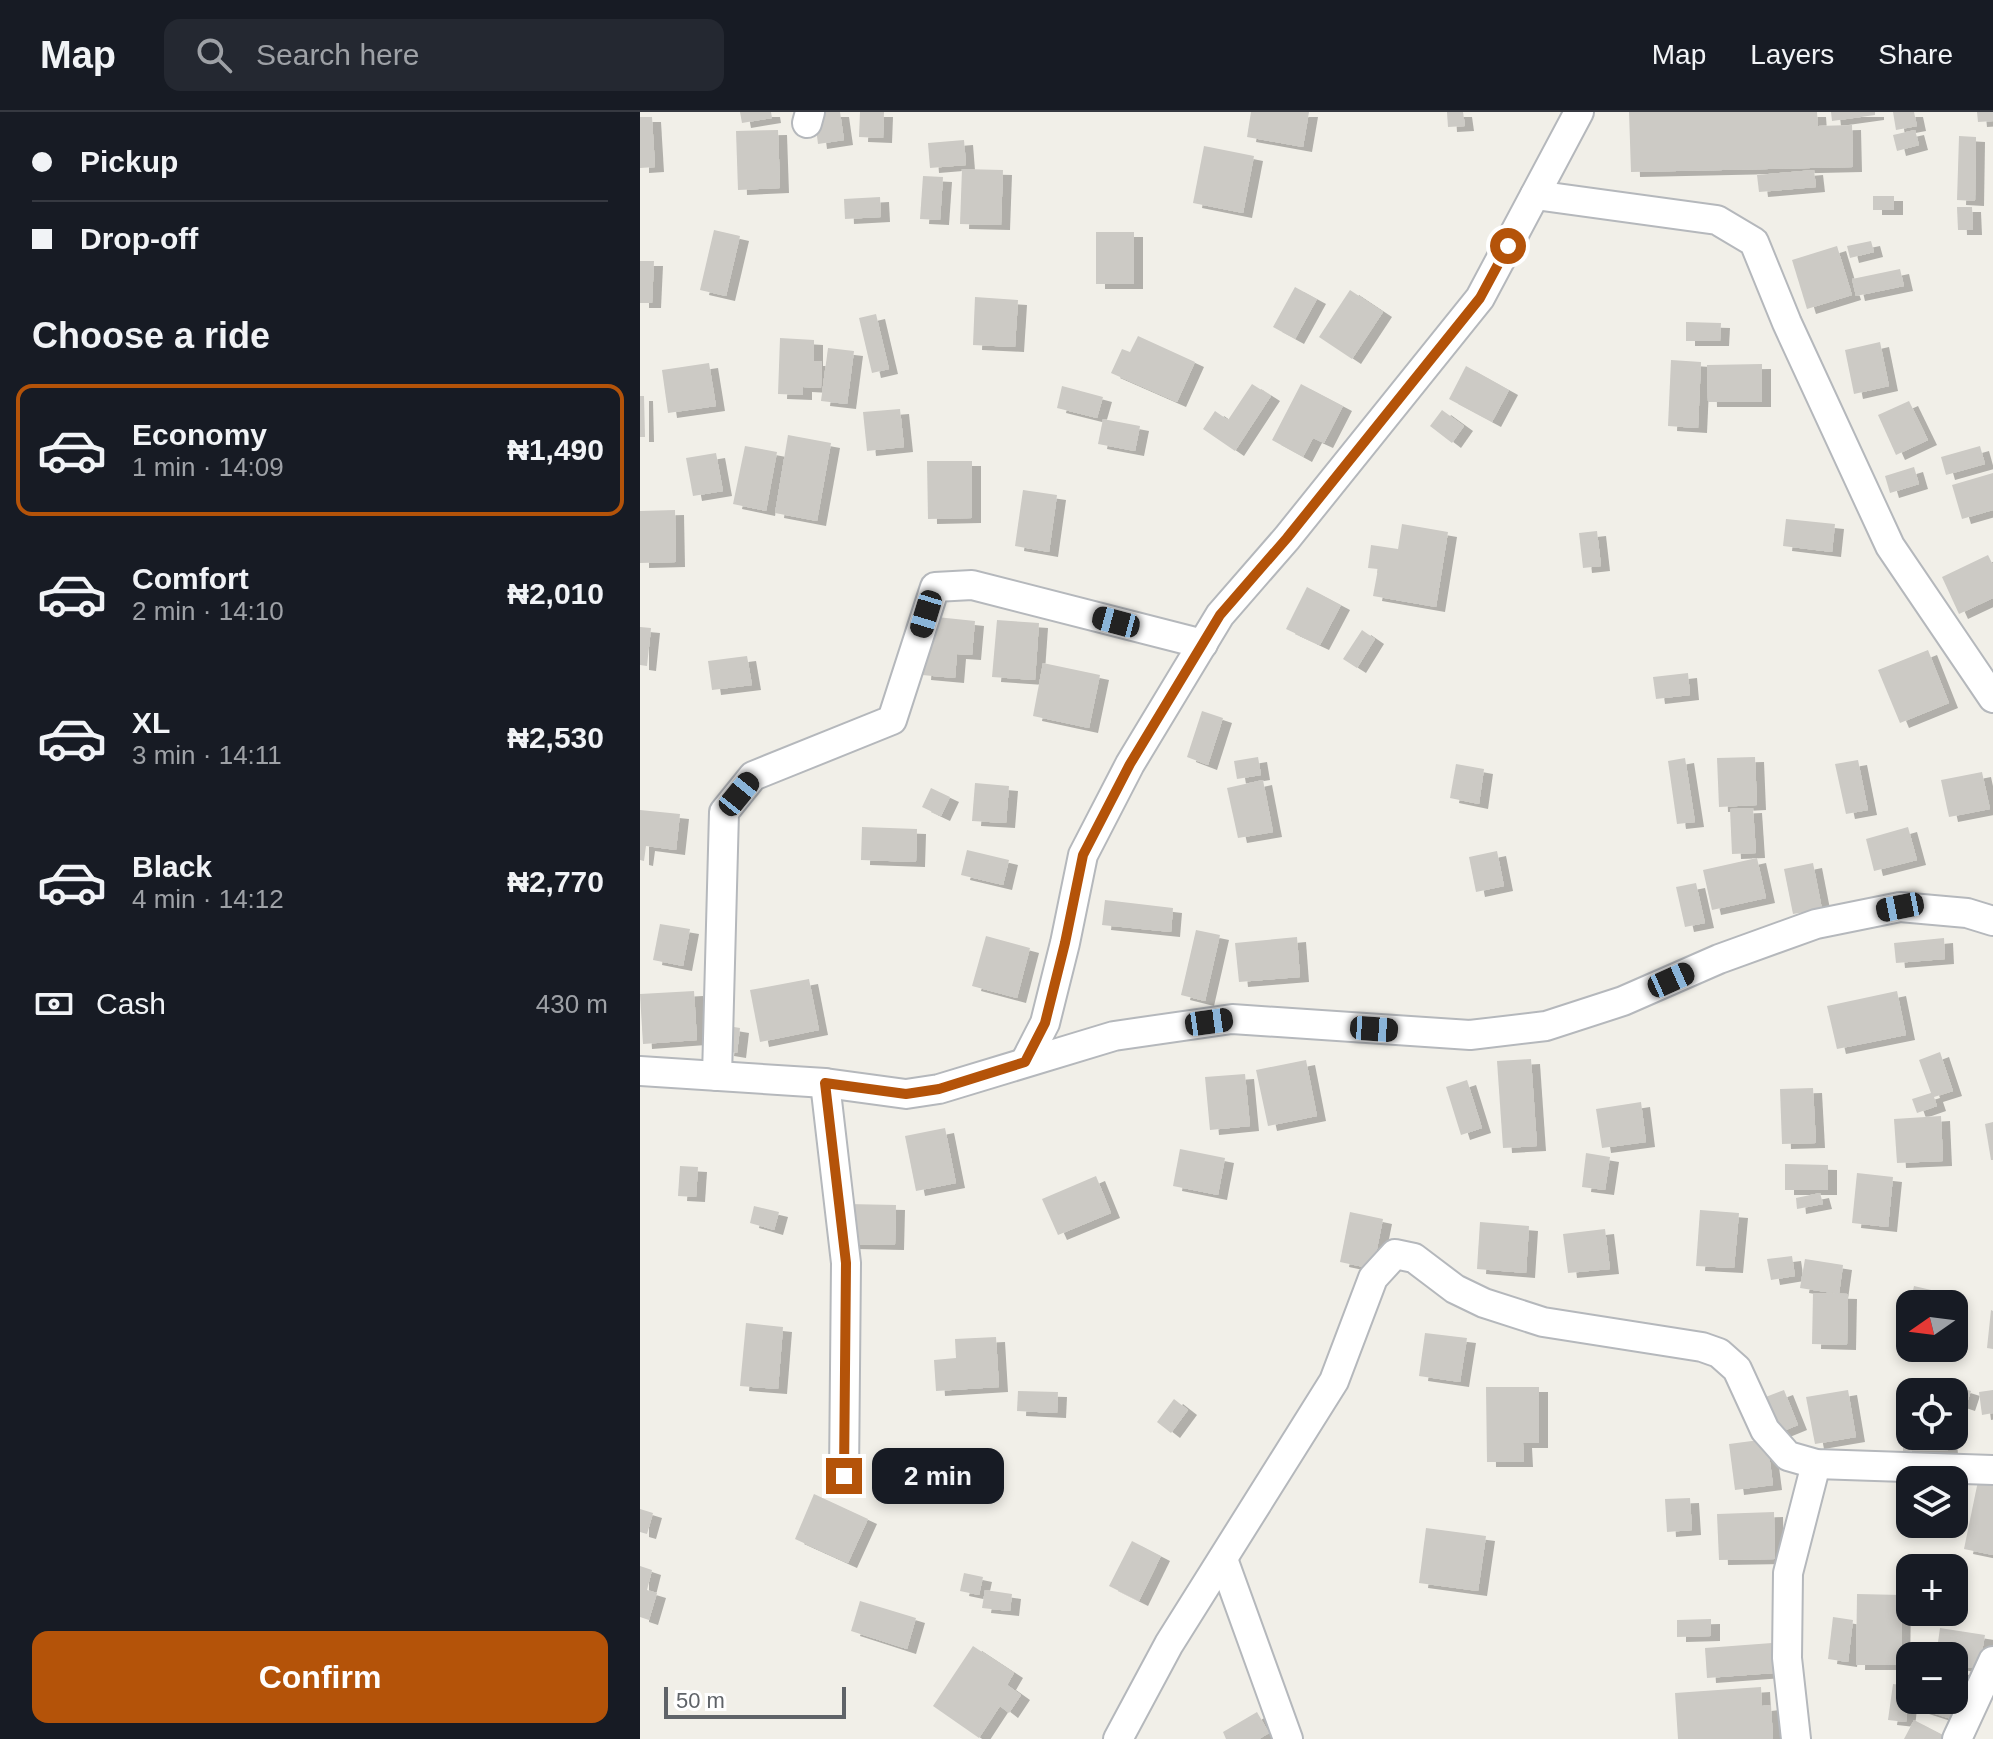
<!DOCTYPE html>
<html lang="en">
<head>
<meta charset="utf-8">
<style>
	:root { --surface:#171b24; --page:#242831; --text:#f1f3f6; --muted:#9ea1a6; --line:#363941; --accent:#b45309 }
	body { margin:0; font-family:Arial,sans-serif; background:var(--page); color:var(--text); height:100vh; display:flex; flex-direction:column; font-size:30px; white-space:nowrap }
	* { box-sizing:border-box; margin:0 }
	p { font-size:26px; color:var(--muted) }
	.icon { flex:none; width:44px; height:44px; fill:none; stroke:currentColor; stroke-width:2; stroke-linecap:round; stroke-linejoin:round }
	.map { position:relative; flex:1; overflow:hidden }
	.sheet { display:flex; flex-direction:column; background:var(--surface); width:640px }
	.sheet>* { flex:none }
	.top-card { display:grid; align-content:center; height:176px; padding:0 32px; background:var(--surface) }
	.needle { width:52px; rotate:256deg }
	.controls { position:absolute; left:1256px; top:1178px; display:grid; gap:16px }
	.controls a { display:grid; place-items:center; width:72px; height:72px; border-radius:16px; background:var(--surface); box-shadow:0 4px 12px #0003; font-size:40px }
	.scale { position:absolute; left:24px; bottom:20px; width:182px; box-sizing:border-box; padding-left:8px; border:4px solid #5f6368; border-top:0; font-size:22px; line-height:28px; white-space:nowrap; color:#5f6368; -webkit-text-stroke:6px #fff; paint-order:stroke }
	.end { position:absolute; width:36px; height:36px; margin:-18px; border:10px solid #b45309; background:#fff; box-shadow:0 0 0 4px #fff }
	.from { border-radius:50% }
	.bubble { position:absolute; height:56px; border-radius:16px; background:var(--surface); box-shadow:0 4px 12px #0003; font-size:26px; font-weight:800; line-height:56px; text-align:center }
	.car { position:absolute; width:24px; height:48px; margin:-24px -12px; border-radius:10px; box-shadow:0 0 6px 2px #0007; background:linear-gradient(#222 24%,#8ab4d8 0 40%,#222 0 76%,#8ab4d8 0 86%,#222 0) }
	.top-card b { display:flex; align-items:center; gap:28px; height:76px; font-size:30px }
	.top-card b+b { border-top:2px solid var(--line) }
	.top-card i { width:20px; height:20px; background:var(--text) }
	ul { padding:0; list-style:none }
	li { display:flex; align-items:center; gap:24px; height:132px; margin:0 16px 12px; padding:0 16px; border:4px solid transparent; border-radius:16px }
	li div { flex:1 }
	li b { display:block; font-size:30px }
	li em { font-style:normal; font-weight:800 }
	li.current { border-color:var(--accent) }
	li>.icon { width:72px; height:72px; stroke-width:1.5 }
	h2 { padding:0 32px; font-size:36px; line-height:96px }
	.pay { display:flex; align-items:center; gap:20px; height:88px; padding:0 32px; font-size:30px }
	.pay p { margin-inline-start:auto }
	.button { display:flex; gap:16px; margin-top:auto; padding:16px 32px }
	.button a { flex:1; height:92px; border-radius:16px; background:var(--accent); color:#fff; font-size:32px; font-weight:800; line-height:92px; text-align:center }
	header { display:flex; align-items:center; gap:48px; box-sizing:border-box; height:112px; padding:0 40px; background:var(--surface); border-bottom:2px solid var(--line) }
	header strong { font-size:38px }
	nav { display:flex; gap:44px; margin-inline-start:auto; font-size:28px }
	.search { width:560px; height:72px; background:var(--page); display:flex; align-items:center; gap:20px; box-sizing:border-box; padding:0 28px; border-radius:16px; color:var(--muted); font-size:30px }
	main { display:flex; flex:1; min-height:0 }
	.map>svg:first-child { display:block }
	.building { fill:#cccac5; filter:url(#shadow) }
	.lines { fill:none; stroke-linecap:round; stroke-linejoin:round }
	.street-casing { stroke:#b5b8bc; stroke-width:32 }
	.street { stroke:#fff; stroke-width:28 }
	.route { stroke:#b45309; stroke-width:10 }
</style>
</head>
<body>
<header>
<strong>Map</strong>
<div class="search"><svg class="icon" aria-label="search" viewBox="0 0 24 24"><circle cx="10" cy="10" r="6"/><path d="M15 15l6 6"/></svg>Search here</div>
<nav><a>Map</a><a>Layers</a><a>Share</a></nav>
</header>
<main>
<section class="sheet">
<div class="top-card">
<b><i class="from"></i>Pickup</b>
<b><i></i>Drop-off</b>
</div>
<h2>Choose a ride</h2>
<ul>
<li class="current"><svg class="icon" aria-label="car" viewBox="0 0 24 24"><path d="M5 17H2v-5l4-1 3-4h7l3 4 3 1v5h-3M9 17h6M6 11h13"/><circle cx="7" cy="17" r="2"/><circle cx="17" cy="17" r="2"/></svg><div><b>Economy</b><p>1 min · 14:09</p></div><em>₦1,490</em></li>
<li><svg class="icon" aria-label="car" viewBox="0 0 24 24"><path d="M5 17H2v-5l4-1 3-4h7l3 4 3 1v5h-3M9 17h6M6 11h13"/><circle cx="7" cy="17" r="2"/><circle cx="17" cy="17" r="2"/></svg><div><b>Comfort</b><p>2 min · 14:10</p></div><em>₦2,010</em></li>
<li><svg class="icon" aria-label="car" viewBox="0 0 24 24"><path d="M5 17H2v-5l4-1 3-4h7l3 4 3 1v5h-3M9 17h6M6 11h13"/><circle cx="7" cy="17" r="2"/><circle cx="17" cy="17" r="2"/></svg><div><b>XL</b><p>3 min · 14:11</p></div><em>₦2,530</em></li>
<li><svg class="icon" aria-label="car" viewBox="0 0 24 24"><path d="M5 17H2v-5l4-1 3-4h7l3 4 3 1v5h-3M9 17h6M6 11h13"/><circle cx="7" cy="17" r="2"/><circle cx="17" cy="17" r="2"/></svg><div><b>Black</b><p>4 min · 14:12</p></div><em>₦2,770</em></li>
</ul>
<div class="pay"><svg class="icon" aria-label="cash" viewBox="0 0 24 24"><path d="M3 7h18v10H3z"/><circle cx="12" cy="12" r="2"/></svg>Cash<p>430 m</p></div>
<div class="button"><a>Confirm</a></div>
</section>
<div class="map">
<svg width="1353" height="1627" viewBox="0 0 1353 1627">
	<defs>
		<filter id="shadow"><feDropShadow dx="9" dy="5" stdDeviation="0" flood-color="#0004"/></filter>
	</defs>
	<rect width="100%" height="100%" fill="#f1efe8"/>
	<g class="building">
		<path d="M100,0h31l1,6 -30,5z"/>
		<path d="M174,0h26l4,28 -26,4z"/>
		<path d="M220,0h24l-1,26 -24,-1z"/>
		<path d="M611,0h58l-6,35 -56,-10z"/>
		<path d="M807,0h16l2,14 -17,1z"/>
		<path d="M989,0h188l1,14 34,-1 1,42 -222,5z"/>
		<path d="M1191,0h44v3l-43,6z"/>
		<path d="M1253,0h21l3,14 -21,4z"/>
		<path d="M1337,0h16v9l-15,1z"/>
		<path d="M0,5h12l3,50 -15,1z"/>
		<path d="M138,18l2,58 -42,2 -2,-59z"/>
		<path d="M1275,18l4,15 -22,6 -4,-16z"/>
		<path d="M1319,24l17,1 -1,64 -18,-1z"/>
		<path d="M324,28l2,25 -36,3 -2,-25z"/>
		<path d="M564,34l50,10 -11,57 -50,-10z"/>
		<path d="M322,57l41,1 -2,55 -41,-1z"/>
		<path d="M1174,58l2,17 -57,5 -2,-17z"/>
		<path d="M283,64l20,1 -3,43 -20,-1z"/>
		<rect x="1233" y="84" width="21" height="14"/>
		<path d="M240,85l1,20 -36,2 -1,-20z"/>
		<path d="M1317,95h15l1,23h-15z"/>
		<path d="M74,118l26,6 -14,60 -26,-6z"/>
		<rect x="456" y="120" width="38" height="52"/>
		<path d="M1231,129l3,11 -24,6 -3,-12z"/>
		<path d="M1197,134l15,49 -45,14 -15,-49z"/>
		<path d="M0,149h14l-2,42h-12z"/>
		<path d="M1260,157l4,17 -48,10 -4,-17z"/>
		<path d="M655,175l22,12 -22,40 -22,-12z"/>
		<path d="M710,178l33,22 -31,47 -33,-22z"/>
		<path d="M335,185l43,3 -3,47 -42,-2z"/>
		<path d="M236,202l13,55 -17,4 -13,-55z"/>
		<path d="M1046,210l35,1 -1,18h-34z"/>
		<path d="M498,224l57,26 -18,40 -66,-29 11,-24 8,3z"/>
		<path d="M140,226l34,2v21h8l-1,27 -18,-1v8l-25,-1z"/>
		<path d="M1240,230l9,44 -35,8 -9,-44z"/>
		<path d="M188,236l26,3 -7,53 -26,-3z"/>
		<path d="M1031,248l30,2 -3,66 -30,-2z"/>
		<path d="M69,251l7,43 -48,7 -6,-43z"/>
		<path d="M1122,252v38h-54l-1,-37z"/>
		<path d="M826,254l43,24 -17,32 -43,-23z"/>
		<path d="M612,272l19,12 -36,55 -32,-22 12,-18 13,9z"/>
		<path d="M661,272l42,22 -19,37 -11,-5 -10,19 -31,-17z"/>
		<path d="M422,274l41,11 -6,21 -40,-10z"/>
		<path d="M0,284h4l1,41h-5z"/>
		<path d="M1269,289l19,39 -32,15 -18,-40z"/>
		<path d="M260,297l4,38 -37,4 -4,-39z"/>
		<path d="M802,298l22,16 -12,17 -22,-17z"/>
		<path d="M463,307l37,7 -5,25 -37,-7z"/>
		<path d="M148,323l43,8 -14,78 -42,-8z"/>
		<path d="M105,334l32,6 -11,59 -33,-7z"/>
		<path d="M1340,334l5,18 -39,11 -5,-18z"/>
		<path d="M76,341l7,38 -30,5 -7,-38z"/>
		<path d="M287,349h45v57l-44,1z"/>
		<path d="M1274,355l5,17 -29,9 -5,-17z"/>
		<path d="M1353,361v37l-31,9 -10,-34z"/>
		<path d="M383,378l34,5 -8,57 -34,-6z"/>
		<path d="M35,398l1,52 -36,1v-52z"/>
		<path d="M1146,407l49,5 -3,28 -49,-6z"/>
		<path d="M762,412l46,8 -12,75 -63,-11 5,-27 -10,-1 3,-23 27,4z"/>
		<path d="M957,419l4,35 -18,2 -4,-35z"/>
		<path d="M1348,443l5,10v33l-34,16 -17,-37z"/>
		<path d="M667,475l34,18 -21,40 -34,-16z"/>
		<path d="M287,504l48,5 -3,34 -15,-1 -2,24 -33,-3z"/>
		<path d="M357,508l42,3 -4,57 -43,-3z"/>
		<path d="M0,515l11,1 -4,38 -7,-1z"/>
		<path d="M722,518l13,9 -18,29 -14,-9z"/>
		<path d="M1288,538l21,53 -49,20 -22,-53z"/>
		<path d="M107,544l5,29 -40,5 -4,-29z"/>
		<path d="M403,551l57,12 -11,53 -56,-12z"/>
		<path d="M1048,561l2,22 -34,4 -3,-22z"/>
		<path d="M562,599l21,7 -15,47 -21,-8z"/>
		<path d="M618,645l3,18 -24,4 -3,-18z"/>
		<path d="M1115,645l2,48 -38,2 -2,-49z"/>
		<path d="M1045,646l10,64 -18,2 -9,-63z"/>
		<path d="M1218,648l10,50 -22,4 -11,-50z"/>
		<path d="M816,652l28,5 -5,35 -29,-6z"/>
		<path d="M1342,660l8,37 -41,8 -8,-37z"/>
		<path d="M623,668l10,52 -35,6 -11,-50z"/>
		<path d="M335,671l34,3 -3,37 -34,-2z"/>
		<path d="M291,676l19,9 -9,19 -19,-9z"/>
		<path d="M1113,696l3,45 -24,1 -2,-45z"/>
		<path d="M0,698l40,4 -4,36 -30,-4 -2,15 -4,-1z"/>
		<path d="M222,715l55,2 -1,33 -55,-2z"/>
		<path d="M1268,715l9,33 -43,11 -8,-32z"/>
		<path d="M327,738l42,10 -6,25 -42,-10z"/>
		<path d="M857,739l7,35 -28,6 -7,-35z"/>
		<path d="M1117,746l9,40 -54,12 -9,-40z"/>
		<path d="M1173,751l9,46 -29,5 -9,-45z"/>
		<path d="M1056,771l9,40 -20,4 -9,-40z"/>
		<path d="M465,788l68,8 -2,24 -69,-7z"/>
		<path d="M20,812l30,5 -7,37 -30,-6z"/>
		<path d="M556,818l24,5 -15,66 -24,-6z"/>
		<path d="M346,824l44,12 -13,50 -45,-12z"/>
		<path d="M657,825l3,40 -61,5 -4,-39z"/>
		<path d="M1304,826l1,21 -49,4 -2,-20z"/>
		<path d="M169,867l10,51 -59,12 -10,-52z"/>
		<path d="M54,879l3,49 -54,4 -3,-50z"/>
		<path d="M1257,879l9,44 -69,14 -10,-43z"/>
		<path d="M88,914l12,2 -3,25 -12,-2z"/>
		<path d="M1300,940l13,39 -19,6 3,9 -20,7 -5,-14 19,-6 -12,-33z"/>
		<path d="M891,947l6,87 -34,2 -6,-87z"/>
		<path d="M666,948l11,56 -49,10 -12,-56z"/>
		<path d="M605,962l5,52 -40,4 -5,-53z"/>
		<path d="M827,968l15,48 -21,7 -15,-48z"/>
		<path d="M1173,976l3,55 -34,1 -2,-55z"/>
		<path d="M1001,990l5,40 -44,6 -6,-39z"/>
		<path d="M1301,1004l2,45 -46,2 -3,-44z"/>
		<path d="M1353,1010v38h-2l-6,-36z"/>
		<path d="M305,1016l11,55 -40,8 -11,-55z"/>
		<path d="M540,1037l45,9 -7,37 -45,-9z"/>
		<path d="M946,1041l24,4 -5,33 -23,-3z"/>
		<path d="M1145,1052l43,1v25h-43z"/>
		<path d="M40,1054l18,1 -2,30 -18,-1z"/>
		<path d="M1217,1061l36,4 -5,50 -36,-4z"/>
		<path d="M456,1064l15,37 -53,22 -16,-36z"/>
		<path d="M1180,1081l3,11 -26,5 -1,-11z"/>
		<path d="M207,1092l49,1 -1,40 -49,-1z"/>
		<path d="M114,1094l25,6 -5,18 -24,-7z"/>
		<path d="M1060,1098l39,3 -5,55 -38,-2z"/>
		<path d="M710,1100l33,7 -10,50 -33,-7z"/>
		<path d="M840,1110l49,4 -3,47 -49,-4z"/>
		<path d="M965,1117l5,40 -42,4 -5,-39z"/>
		<path d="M1152,1144l3,20 -24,4 -4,-21z"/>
		<path d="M1165,1147l38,6 -4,29 -39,-6z"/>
		<path d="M1274,1174l43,10 -2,8h-45z"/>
		<path d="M1173,1181l35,1 -1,51 -35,-1z"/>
		<path d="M1351,1198l2,1v38l-6,-1z"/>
		<path d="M106,1211l37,4 -5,62 -38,-3z"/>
		<path d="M785,1221l42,5 -7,44 -41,-6z"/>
		<path d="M356,1225l3,50 -63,4 -2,-31 22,-2 -1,-19z"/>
		<path d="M1296,1268l35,11 -5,15 -12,-4v-10h-22z"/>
		<path d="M846,1275h53v56h-16l1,19h-37z"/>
		<path d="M1144,1278l14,35 -22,9 -13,-36z"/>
		<path d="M1208,1278l8,47 -41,7 -9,-47z"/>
		<path d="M1353,1278v23l-11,2 -3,-23z"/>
		<path d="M378,1279l40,1 -1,21 -40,-2z"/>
		<path d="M534,1287l14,11 -17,23 -14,-11z"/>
		<path d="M1308,1324l1,14 -46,1v-14z"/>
		<path d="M1127,1327l6,46 -38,5 -6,-46z"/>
		<path d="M1338,1369l15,3v71l-29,-6z"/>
		<path d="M174,1382l54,25 -20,44 -53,-24z"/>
		<path d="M1050,1386l2,32 -25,2 -2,-33z"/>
		<path d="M0,1397l13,4 -6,21 -7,-2z"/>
		<path d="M1134,1400l1,47 -56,1 -2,-46z"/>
		<path d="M786,1416l60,8 -8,55 -59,-8z"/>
		<path d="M492,1429l29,15 -22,45 -30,-15z"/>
		<path d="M0,1454l12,4 -5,20 10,3 -8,27 -9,-3z"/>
		<path d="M324,1461l19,4 -4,18 -19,-4z"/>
		<path d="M345,1478l27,4 -2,17 -28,-3z"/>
		<path d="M1217,1482l45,1 -1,70h-45z"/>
		<path d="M220,1489l56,17 -9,31 -56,-18z"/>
		<path d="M1193,1505l20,3 -5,42 -20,-3z"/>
		<path d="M1071,1507v17l-34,1v-17z"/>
		<path d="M1300,1516l45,7 -6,34 -25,-4v-9h-18z"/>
		<path d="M1132,1531l2,30 -67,5 -2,-30z"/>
		<path d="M333,1534l41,27 -7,12 14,10 -12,18 -9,-7 -21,32 -46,-32z"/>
		<path d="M1314,1556l12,4 -15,47 -31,-10 3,-9h31z"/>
		<path d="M1253,1572l17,2 -4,36 -18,-2z"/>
		<path d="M1121,1575l1,19 9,-1 2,34h-95l-3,-46z"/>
		<path d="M617,1600l12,21 -10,6h-33l-3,-7z"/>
		<path d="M1274,1608l29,15 -2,4h-37z"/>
	</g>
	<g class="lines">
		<defs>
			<g id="street">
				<path d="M167,11l3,-11"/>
				<path d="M895,83l182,25 37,22 33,81 103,223 103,152"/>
				<path d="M385,950l20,-39 20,-80 18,-88 47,-91 90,-149 67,-77 193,-240 99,-186"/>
				<path d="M0,959l185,12 81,11 33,-5 175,-53 118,-17 238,16 76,-9 77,-25 96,-42 97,-35 84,-17 67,6 26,8"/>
				<path d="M77,964l7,-264 29,-36 139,-56 43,-133 37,-2 231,59"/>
				<path d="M185,971l21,180 -2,213"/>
				<path d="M583,1447l65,180"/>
				<path d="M478,1627l51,-95 165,-263 39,-103 22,-24 19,4 41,31 29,14 59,19 159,25 17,6 18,16 28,61 23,26 28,8 177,6"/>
				<path d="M1156,1627l-9,-81 1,-85 28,-109"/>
				<path d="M1317,1627l36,-78"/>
			</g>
		</defs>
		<use href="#street" class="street-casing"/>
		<use href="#street" class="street"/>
	</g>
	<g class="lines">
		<path class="route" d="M204,1364l2,-213 -21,-180 81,11 33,-5 86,-27 20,-39 20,-80 18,-88 47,-91 90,-149 67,-77 193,-240 28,-52"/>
	</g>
</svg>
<div class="controls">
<a><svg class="needle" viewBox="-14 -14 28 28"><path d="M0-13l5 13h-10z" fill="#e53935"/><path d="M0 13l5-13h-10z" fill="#9ea1a6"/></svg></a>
<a><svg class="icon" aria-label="locate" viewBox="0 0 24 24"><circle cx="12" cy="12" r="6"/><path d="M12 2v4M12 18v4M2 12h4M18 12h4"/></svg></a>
<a><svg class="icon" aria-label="layers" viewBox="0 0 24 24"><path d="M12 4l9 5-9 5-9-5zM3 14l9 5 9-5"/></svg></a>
<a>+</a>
<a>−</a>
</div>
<div class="scale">50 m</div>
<i class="end from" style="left:868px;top:134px"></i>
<i class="end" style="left:204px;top:1364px"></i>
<div class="bubble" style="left:232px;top:1336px;width:132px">2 min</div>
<i class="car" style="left:286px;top:502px;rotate:197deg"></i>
<i class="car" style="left:476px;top:510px;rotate:285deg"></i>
<i class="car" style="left:99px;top:682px;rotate:39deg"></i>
<i class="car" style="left:1260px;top:795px;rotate:259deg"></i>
<i class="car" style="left:1031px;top:868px;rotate:66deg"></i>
<i class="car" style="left:569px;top:910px;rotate:82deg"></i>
<i class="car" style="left:734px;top:917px;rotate:94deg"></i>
</div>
</main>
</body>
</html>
